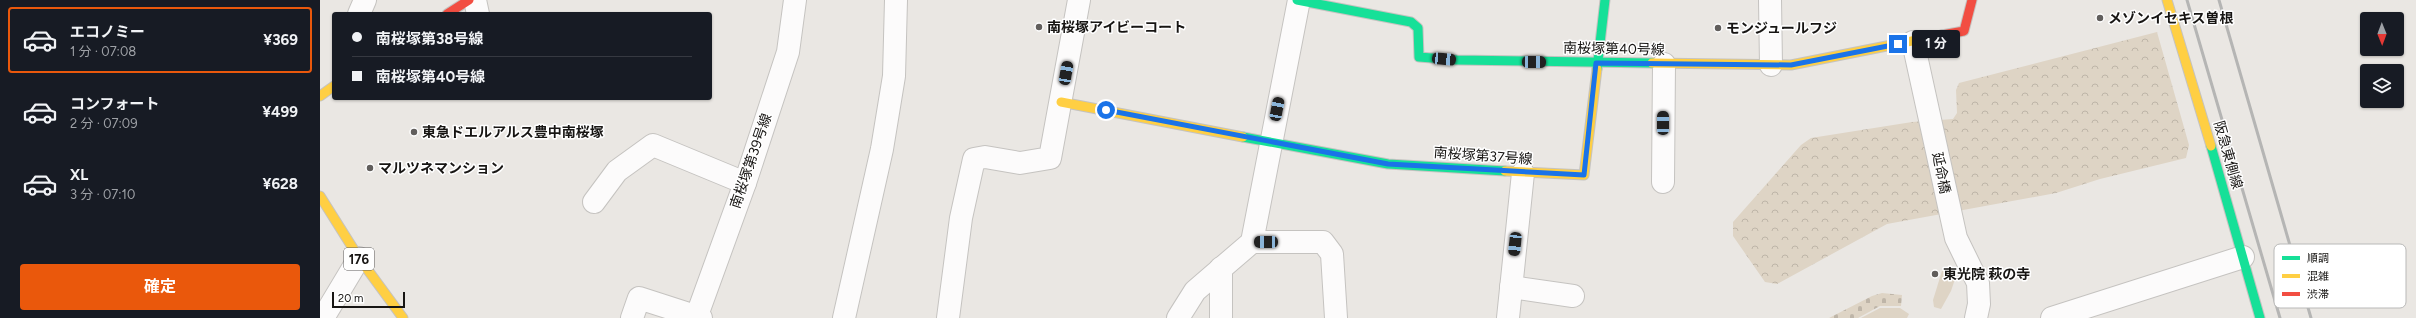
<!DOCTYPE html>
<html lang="ja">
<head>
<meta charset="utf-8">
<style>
	:root { --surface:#171b24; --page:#242831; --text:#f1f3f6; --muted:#9ea1a6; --line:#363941; --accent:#ea580c }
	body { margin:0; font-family:Figtree,"Noto Sans JP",sans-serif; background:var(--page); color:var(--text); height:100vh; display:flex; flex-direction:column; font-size:15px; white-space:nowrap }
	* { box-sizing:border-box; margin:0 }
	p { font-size:13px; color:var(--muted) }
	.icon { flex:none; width:22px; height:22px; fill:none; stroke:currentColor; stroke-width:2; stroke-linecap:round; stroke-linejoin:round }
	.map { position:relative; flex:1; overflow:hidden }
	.panel { display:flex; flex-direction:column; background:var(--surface); width:320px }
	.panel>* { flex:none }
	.hud { position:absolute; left:12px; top:12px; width:380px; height:88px; border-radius:4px; box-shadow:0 1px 3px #0004; display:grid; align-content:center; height:88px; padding:0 20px; background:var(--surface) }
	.needle { width:26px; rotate:179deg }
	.controls { position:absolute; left:2040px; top:12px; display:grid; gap:8px }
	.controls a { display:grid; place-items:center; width:44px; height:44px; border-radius:4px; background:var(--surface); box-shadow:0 1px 3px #0004; font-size:20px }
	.scale { position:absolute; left:12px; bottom:10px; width:73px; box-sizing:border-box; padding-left:4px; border:2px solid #171513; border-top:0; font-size:11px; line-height:14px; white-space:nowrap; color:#171513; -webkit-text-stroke:3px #fff; paint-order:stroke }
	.end { position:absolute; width:18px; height:18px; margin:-9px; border:5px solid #1a73e8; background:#fff; box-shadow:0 0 0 2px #fff }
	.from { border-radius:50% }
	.bubble { position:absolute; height:28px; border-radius:4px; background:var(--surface); box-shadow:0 1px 3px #0004; font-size:13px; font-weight:700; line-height:28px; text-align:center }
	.car { position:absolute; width:12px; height:24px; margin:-12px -6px; border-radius:5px; box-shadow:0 0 3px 1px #0007; background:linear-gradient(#222 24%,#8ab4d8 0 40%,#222 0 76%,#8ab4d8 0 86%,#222 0) }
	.hud b { display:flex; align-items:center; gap:14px; height:38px; font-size:15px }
	.hud b+b { border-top:1px solid var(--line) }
	.hud i { width:10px; height:10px; background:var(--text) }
	ul { padding:7px 0 0; list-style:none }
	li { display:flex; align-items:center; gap:12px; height:66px; margin:0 8px 6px; padding:0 12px; border:2px solid transparent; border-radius:4px }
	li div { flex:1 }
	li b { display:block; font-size:15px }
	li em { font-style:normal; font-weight:700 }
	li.current { border-color:var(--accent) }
	li>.icon { width:36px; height:36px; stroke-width:1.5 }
	.action { display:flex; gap:8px; margin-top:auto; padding:8px 20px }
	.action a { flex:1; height:46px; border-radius:4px; background:var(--accent); color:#fff; font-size:16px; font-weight:700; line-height:46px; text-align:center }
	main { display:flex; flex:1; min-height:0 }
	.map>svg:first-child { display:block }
	.cemetery { fill:url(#cemetery-stones) }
	.park { fill:url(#park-crowns) }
	.garden { fill:#ded4c5 }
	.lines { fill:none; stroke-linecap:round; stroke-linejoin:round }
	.street-casing { stroke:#c5c3c0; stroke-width:24 }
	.fast-casing { stroke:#c5c3c0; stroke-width:11 }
	.slow-casing { stroke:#c5c3c0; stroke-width:11 }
	.jam-casing { stroke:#c5c3c0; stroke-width:11 }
	.street { stroke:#fcfbfb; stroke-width:22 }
	.fast { stroke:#16e098; stroke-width:9 }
	.slow { stroke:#ffcf43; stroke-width:9 }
	.jam { stroke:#f24e42; stroke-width:9 }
	.rail { stroke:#b5b5b4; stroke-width:3 }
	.route { stroke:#1a73e8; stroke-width:5 }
	.poi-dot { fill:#615e5c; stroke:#fff; stroke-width:1.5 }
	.labels { text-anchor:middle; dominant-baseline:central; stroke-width:3; stroke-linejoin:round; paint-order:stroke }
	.shield { fill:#fff; stroke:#5d5b5a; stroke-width:1 }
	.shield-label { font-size:13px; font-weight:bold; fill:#171513 }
	.poi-label { font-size:14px; font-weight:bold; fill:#171513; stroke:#fff; text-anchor:start }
	.street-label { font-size:14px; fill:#171513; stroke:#fff }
	.key { fill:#fff; stroke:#b9b9b8; stroke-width:1 }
	.key-label { font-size:11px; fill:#171513 }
</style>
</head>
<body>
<main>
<section class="panel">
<ul>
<li class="current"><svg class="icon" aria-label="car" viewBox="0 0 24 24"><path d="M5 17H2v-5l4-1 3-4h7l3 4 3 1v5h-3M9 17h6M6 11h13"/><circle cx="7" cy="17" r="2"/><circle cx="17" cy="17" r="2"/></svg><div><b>エコノミー</b><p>1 分 · 07:08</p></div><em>¥369</em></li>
<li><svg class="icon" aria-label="car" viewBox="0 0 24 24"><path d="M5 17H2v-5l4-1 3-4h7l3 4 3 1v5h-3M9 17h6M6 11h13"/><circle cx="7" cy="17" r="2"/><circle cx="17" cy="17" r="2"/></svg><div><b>コンフォート</b><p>2 分 · 07:09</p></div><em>¥499</em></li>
<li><svg class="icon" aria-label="car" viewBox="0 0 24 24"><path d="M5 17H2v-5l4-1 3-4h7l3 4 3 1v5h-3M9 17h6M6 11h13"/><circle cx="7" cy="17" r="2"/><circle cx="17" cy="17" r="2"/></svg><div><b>XL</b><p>3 分 · 07:10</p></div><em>¥628</em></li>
</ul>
<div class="action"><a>確定</a></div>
</section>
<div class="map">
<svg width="2096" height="318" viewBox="0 0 2096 318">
	<defs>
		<pattern id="cemetery-stones" width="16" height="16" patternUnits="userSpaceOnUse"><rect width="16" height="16" fill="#ded4c5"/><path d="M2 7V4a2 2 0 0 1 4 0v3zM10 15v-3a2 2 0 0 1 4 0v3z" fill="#beb5a8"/></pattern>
		<pattern id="park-crowns" width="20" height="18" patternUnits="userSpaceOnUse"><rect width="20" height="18" fill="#ded4c5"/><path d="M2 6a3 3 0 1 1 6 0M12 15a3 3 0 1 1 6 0" fill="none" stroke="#beb5a8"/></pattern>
	</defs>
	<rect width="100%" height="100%" fill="#eae7e3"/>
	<path class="cemetery" d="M1562,293l20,2 -1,11h-21l-22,12h-29l43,-22z"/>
	<path class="park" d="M1837,32l32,113 -3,13 -86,21 -44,14 -169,31 -110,60 -12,-2 -32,-46v-14l68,-77 10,-7 101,-16 41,-3 4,-6 -1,-23 3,-7z"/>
	<g class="garden">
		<path d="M1626,268l11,5 -6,18 -10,18 -7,-2 -1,-7 9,-29z"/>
		<path d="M1560,308h20l9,6 -2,4h-46z"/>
	</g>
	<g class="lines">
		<defs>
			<g id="street">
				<path d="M155,0l3,14"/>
				<path d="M1450,0l1,65"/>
				<path d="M39,14l6,-14"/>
				<path d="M1593,42l43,196 22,45 1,21 -3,14"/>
				<path d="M1343,182l1,-118"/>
				<path d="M274,202l23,-31 36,-26 92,38"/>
				<path d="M932,242h71l9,12 4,64"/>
				<path d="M1191,287l62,9"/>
				<path d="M3,318l36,-60"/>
				<path d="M312,318l7,-20 62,20"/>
				<path d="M376,318l49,-135 43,-131 7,-52"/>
				<path d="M524,318l38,-169 12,-73 2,-76"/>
				<path d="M628,318l13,-100 13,-59 11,-2 35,6 30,-5 29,-158"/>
				<path d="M858,318l17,-27 57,-49 47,-242"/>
				<path d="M901,318v-50"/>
				<path d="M1188,318l15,-145"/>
				<path d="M1732,318l191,-61"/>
			</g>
			<g id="fast">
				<path d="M977,0l114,22 7,6 1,29 38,3 195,3"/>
				<path d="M1277,69l8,-69"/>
				<path d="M923,137l145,27 117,7"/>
				<path d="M1891,146l49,172"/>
			</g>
			<g id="slow">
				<path d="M1847,0l44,146"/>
				<path d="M1332,63l139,2 151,-30"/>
				<path d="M0,96l14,-10"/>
				<path d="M741,102l182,35"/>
				<path d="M1185,171l79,4 13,-106"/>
				<path d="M0,196l39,62 44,60"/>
			</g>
			<g id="jam">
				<path d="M127,14l22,-14"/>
				<path d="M1622,35l22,-4 8,-31"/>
			</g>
		</defs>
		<use href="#street" class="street-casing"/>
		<use href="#fast" class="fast-casing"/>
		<use href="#slow" class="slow-casing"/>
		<use href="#jam" class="jam-casing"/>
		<use href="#street" class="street"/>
		<use href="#fast" class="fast"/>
		<use href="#slow" class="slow"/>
		<use href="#jam" class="jam"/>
		<g class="rail">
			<path d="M1867,0l93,318"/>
			<path d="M1899,0l92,318"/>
		</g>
	</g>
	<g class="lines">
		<path class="route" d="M786,110l282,54 196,11 12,-112 195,2 107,-21"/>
	</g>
	<g class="poi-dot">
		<circle cx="1780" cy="18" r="4"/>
		<circle cx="719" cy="27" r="4"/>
		<circle cx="1398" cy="28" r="4"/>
		<circle cx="94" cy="132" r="4"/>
		<circle cx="50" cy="168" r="4"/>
		<circle cx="1615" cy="274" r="4"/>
	</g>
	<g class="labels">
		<rect class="shield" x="24" y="248" width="30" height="22" rx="3"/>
		<g class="shield-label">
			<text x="39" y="259">176</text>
		</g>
		<g class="poi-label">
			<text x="1788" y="18">メゾンイセキス曽根</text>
			<text x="727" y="27">南桜塚アイビーコート</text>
			<text x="1406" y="28">モンジュールフジ</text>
			<text x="102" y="132">東急ドエルアルス豊中南桜塚</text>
			<text x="58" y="168">マルツネマンション</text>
			<text x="1623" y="274">東光院 萩の寺</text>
		</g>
		<g class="street-label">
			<text transform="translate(1294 49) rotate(1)">南桜塚第40号線</text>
			<text transform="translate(1908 155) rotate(74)">阪急東側線</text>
			<text transform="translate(1163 156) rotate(4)">南桜塚第37号線</text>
			<text transform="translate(431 161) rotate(-71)">南桜塚第39号線</text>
			<text transform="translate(1621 173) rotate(79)">延命橋</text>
		</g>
	</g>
	<rect x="1954" y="244" width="132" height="64" rx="6" class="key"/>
	<rect x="1962" y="256" width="18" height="4" fill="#16e098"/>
	<rect x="1962" y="274" width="18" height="4" fill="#ffcf43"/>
	<rect x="1962" y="292" width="18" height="4" fill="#f24e42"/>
	<g class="key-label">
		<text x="1987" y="262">順調</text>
		<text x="1987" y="280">混雑</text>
		<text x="1987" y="298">渋滞</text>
	</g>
</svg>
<div class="controls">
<a><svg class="needle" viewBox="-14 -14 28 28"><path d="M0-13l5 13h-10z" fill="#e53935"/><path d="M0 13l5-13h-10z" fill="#9ea1a6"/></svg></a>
<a><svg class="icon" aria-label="layers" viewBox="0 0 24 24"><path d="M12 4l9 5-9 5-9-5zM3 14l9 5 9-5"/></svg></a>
</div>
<div class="scale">20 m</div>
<i class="end from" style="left:786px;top:110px"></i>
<i class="end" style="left:1578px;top:44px"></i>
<div class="bubble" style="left:1592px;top:30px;width:48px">1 分</div>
<i class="car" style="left:1124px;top:59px;rotate:95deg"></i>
<i class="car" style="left:1214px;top:62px;rotate:91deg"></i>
<i class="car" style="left:746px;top:73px;rotate:10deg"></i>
<i class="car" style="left:957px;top:109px;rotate:11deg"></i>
<i class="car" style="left:1343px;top:123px;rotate:0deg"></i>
<i class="car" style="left:946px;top:242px;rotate:270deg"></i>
<i class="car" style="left:1195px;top:244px;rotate:186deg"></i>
<div class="hud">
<b><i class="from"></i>南桜塚第38号線</b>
<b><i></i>南桜塚第40号線</b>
</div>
</div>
</main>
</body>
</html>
